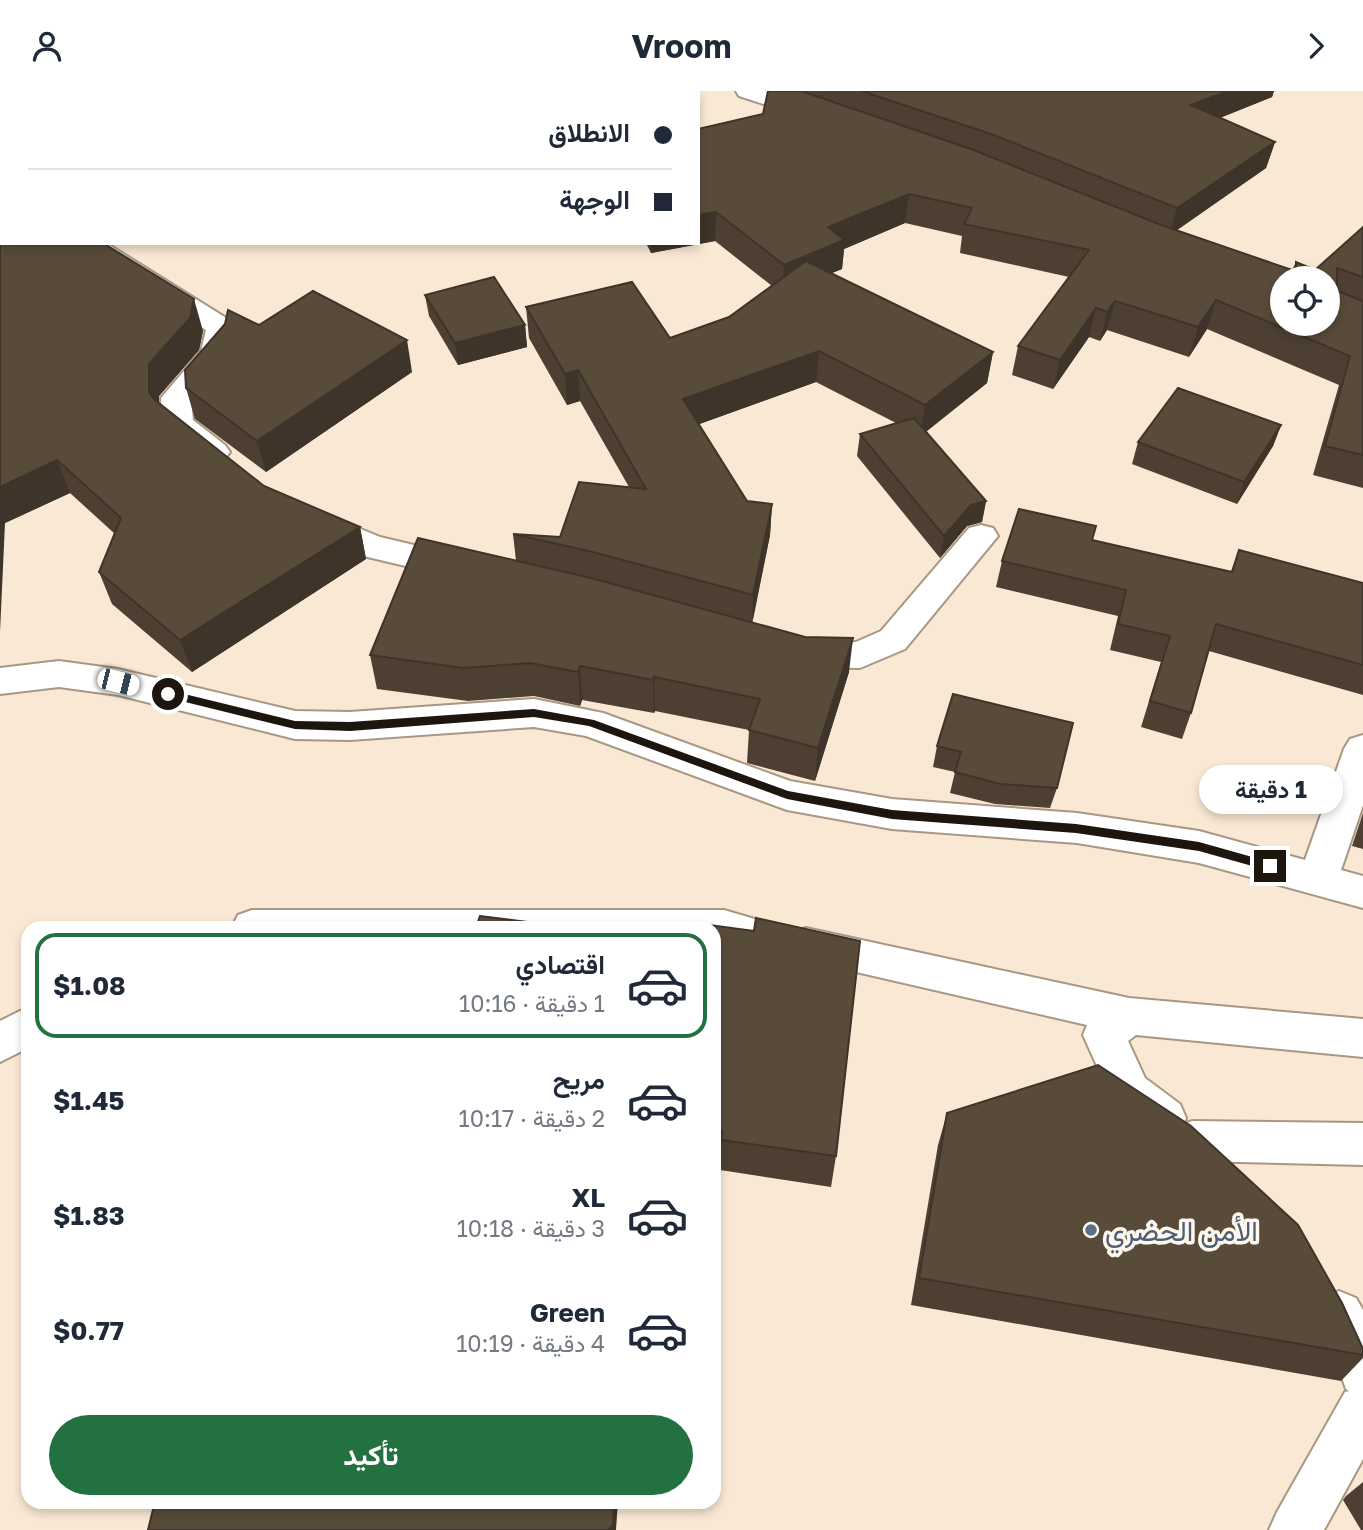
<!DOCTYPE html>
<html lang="ar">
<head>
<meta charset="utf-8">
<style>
	:root { --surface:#fff; --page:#f6f6f7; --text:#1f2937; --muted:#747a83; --line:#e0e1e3; --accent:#237140 }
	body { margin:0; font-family:"Golos Text",Vazirmatn,sans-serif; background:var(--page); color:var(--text); direction:rtl; height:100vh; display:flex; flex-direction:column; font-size:26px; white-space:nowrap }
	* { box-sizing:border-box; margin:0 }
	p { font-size:23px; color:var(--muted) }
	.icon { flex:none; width:38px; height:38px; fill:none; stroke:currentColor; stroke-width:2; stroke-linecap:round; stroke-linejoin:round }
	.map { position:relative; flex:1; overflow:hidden; direction:ltr }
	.drawer { position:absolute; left:21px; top:830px; width:700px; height:588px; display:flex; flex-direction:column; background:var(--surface); border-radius:21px; box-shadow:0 4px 10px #0003; direction:rtl }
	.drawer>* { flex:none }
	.guide { position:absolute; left:0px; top:0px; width:700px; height:154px; box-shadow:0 4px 10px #0003; direction:rtl; display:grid; align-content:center; height:154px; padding:0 28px; background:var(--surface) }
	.buttons { position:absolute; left:1270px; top:175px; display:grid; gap:14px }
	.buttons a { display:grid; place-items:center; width:70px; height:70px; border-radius:50%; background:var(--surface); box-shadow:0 4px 10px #0003; font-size:35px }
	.end { position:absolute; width:32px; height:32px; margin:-16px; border:9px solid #1c160f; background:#fff; box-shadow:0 0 0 4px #fff }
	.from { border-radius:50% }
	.bubble { position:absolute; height:49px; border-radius:24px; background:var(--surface); box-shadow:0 4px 10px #0003; font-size:23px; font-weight:700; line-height:49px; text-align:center; direction:rtl }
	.car { position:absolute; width:21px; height:42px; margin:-21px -10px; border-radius:9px; box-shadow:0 0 5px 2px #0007; background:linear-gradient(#fff 24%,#345 0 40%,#fff 0 76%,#345 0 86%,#fff 0) }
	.guide b { display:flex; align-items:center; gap:24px; height:66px; font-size:26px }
	.guide b+b { border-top:2px solid var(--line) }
	.guide i { width:18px; height:18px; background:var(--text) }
	ul { padding:12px 0 0; list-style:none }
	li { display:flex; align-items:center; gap:21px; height:105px; margin:0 14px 10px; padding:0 14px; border:4px solid transparent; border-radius:21px }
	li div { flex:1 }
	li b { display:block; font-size:26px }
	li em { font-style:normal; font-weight:700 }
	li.on { border-color:var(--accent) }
	li>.icon { width:63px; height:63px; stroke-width:1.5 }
	.cta { display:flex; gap:14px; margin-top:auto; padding:14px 28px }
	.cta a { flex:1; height:80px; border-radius:42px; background:var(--accent); color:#fff; font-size:28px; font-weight:700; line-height:80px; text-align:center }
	header { display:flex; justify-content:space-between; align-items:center; height:91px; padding:0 28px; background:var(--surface); font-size:32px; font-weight:700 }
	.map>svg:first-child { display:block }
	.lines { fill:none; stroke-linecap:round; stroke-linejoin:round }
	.minor-casing { stroke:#a79783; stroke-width:4 }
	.major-casing { stroke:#ae6163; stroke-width:4 }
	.minor { fill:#fff; fill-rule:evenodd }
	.major { fill:#fdb9bc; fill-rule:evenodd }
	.wall { fill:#4d4032 }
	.shaded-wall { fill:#3e3429 }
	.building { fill:#594b3a; stroke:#3e3429; stroke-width:2; fill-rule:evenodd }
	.route { fill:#1c160f }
	.service-dot { fill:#5c6f8a; stroke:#fef7ee; stroke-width:2.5 }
	.labels { text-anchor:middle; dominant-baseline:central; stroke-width:7; stroke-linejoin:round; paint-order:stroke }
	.near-service-label { font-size:28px; fill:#4e5e75; stroke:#fef7ee; text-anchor:start }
</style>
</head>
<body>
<header><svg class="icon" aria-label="forward" viewBox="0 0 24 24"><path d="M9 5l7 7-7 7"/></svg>Vroom<svg class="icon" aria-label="person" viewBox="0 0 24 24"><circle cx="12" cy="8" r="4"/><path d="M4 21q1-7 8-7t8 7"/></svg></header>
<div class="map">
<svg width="1363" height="1439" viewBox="0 0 1363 1439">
	<rect width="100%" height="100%" fill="#f9e8d3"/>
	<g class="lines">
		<defs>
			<g id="minor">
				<rect x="119" y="0" width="24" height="2"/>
				<path d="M176,0h24l1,2h-25z"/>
				<path d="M736,0h37l51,17 4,5 -4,5 -9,3 -76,-25z"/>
				<path d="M1,92h1v16h-2z"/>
				<path d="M72,152h34l125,78 5,6 -5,26 -40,47 2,20 32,25 5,7 -5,7 -11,3 -11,-3 -36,-28 -5,-7 -1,-26 40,-47 5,-21 -130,-81z"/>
				<path d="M315,419l65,27 93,22 5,8 -5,8 -12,4 -102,-24 -56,-26 -5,-8 5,-8z"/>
				<path d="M981,434l12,3 5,8 -93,113 -45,19 -60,-1 -13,-4 -5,-9 5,-9 13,-4 56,1 25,-11 88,-103z"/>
				<path d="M59,570l59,8 177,42 55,1 184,-13 69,14 187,68 102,18 185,14 122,18 106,29 39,-111 6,-10 13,-4v70l-22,65 22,6v32l-164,-45 -122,-20 -185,-14 -105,-19 -201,-74 -52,-9 -184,13 -55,-1 -177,-44 -59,-8 -59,7v-26z"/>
				<path d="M252,819h472l34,10 6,12 -6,12 -14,5 -30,-5v-17h-482l6,-12z"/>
				<path d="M806,837l323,70 234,21v38l-227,-22 -8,6 17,37 35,26 6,14 -2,6 8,-3 171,2v42l-171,-4 -16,-6 -6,-14 2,-6 -8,3 -16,-6 -33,-26 -32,-71 4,-10 -296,-68 -6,-12 6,-12z"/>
				<path d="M28,916v41l-28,14v-41z"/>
				<path d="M1339,1200l17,7 7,12v149l-39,71h-55l8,-18 68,-120 4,-1 -3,-2 -14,-40 -17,-34 7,-17z"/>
			</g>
			<g id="major">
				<path d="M240,0h28l-29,2z"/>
				<path d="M0,92h2l-2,17z"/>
			</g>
		</defs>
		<use href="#minor" class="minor-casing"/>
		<use href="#major" class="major-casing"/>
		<use href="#minor" class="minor"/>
		<use href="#major" class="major"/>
	</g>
	<g class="wall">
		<path d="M768,0h506l-2,6 -52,21 55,24 -9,26 -90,63 116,39 4,-8 19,8 48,-43v261l-50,-13 26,-90 -132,-56 -18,28 -82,-27 -7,11 -11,-4 -36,52 -41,-14 6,-29 51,-69 -109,-24 2,-17 -57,-13 -61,26 -2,20 -11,4 162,79 -6,31 -61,49 60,69 -4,21 -15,4 -27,32 -83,-102 3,-22 36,-11 -80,-41 -117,42 48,77 25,3 -2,31 -18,87 97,50 -34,109 -68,-18 2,-33 -94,-19 -1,2 -72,-13 -2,6 -46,-10 -66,5 -91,-12 -7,-34 146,-94 -3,-27 47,3 69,-50 -49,-86 -13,4 -38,-67 -3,-31 144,31 59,-21 43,-31 -57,-45 -64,12 -5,-10h52l65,-129z"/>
		<path d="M0,107l203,133 -4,19 -40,46v8l105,82 96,41 6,32 -174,113 -80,-68 -13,-32 16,-38 -45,-41 -65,30z"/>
		<path d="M425,204l100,30 2,22 -69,18 -29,-49z"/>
		<path d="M259,234l153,47 -146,100 -71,-53 -9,-31z"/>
		<path d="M1281,334l-8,21 -36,58 -105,-40 6,-22z"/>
		<path d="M1092,449l139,32 8,-22 124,33v112l-154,-44 -18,62 -9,26 -41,-12 20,-65 -51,-12 8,-34 -122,-29 6,-26z"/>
		<path d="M953,603l104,94 -7,20 -55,-4 -45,-11 5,-21 -22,-5 4,-21z"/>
		<path d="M1363,722v36l-11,-3z"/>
		<path d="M714,836l122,229 -5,31 -111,-17v-8l-6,-1z"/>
		<path d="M947,1022l416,236v9l-22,23 -430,-76 27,-160z"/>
		<path d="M1363,1391v48h-2l-18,-30 3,-4z"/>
	</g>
	<g class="shaded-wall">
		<path d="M56,0h47l-4,2h-47z"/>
		<path d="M1228,0h46l-2,6 -88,35 7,-27z"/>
		<path d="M2,11v21l-2,1v-21z"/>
		<path d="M1275,51l-9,26 -97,67 8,-27z"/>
		<path d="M909,103l-4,29 -61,26 -2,20 -60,25 2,-29 44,-38z"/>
		<path d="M716,121l-1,29 -64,12 -1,-10h48v-28z"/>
		<path d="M194,208l9,32 -4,19 -40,46v28l-10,-32v-28z"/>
		<path d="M1216,209l-9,29 -18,28 9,-30z"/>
		<path d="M1115,210l-8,29 -7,11 7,-29z"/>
		<path d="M1096,217l-7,29 -36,52 7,-29z"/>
		<path d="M525,234l2,22 -69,18 -3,-22z"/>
		<path d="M407,249l5,32 -146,100 -9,-31z"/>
		<path d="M819,260l-3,31 -133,48v-31z"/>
		<path d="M993,261l-6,31 -67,53 5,-31z"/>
		<path d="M578,279l2,31 -13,4 -2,-31z"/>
		<path d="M1281,334l-8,21 -36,58 7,-22z"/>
		<path d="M57,369l13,33 -65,30 -5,109v-145z"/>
		<path d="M986,410l-4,21 -15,4 -27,32 4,-22 27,-31z"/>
		<path d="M772,413l-2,31 -18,90 1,-30z"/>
		<path d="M360,436l6,32 -174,113 -12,-32z"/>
		<path d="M853,547l-4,34 -34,109 3,-33z"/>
		<path d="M580,575l2,34 -2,6 -2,-34z"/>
		<path d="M654,586l1,34 -1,2 -1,-33z"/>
		<path d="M614,1410h4l-2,29h-8z"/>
	</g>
	<g class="building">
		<path d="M0,0h56l-4,2h-50v9l-2,1z"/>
		<rect x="260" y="0" width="66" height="2"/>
		<path d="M398,0h244v2h-249z"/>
		<path d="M768,0h33l170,58 193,77 128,44 4,-2v-6l19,8 48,-43v50l-26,-9v23l26,10v154l-38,-9 25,-90 -134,-56 -18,27 -83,-26 -8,11 -11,-4 -36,52 -42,-14 71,-96 -125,-26 8,-16 -63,-14 -81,33 16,13 -60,25 -68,-53 -18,3v-86l65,-15zM1283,187h45v46h-45z"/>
		<path d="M862,0h366l-37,14 84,37 -98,66 -186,-74z"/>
		<path d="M0,107h2v45h101l91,56 -4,19 -41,46v28l6,8 109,86 96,41 -180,113 -81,-68 22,-54 -64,-58 -57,27z"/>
		<path d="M806,170l187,91 -68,53 -106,-54 -136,48 64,102 25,3 -19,91 -160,-43 -80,-18 47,3 19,-55 67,7 -68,-119 -13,4 -39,-67 106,-25 38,56 59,-21z"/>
		<path d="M494,186l31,48 -70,18 -30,-48z"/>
		<path d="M313,200l94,49 -150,101 -71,-53 -1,-18 40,-46 3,-14 31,15z"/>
		<path d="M1178,297l103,37 -37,57 -106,-40z"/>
		<path d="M914,327l72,83 -15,4 -27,31 -84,-102z"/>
		<path d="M1019,418l77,17 -4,14 140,32 7,-22 124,33v82l-147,-41 -25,89 -41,-12 20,-65 -52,-12 8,-34 -124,-29z"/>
		<path d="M418,447l173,40 214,59 48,1 -35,110 -69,-18 11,-31 -106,-22 -1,3 -73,-14 -2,6 -48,-9 -67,5 -93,-13z"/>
		<path d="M953,603l120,29 -16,65 -57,-4 -45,-12 6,-20 -24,-6z"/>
		<path d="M480,825l87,11h-91z"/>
		<path d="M756,827l104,23 -24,215 -115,-16 1,-9 -8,-1v-203h-20l1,-4 59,8z"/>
		<path d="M1098,974l93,61 107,99 44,78 21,46v6l-444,-77 28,-165z"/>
		<path d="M155,1410h459l-1,24 -5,5h-460z"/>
	</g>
	<path class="route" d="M168,599l127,31 55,1 184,-13 60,11 194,71 104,19 184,14 123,18 71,20 6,4 -6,5 -71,-20 -123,-18 -184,-14 -105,-20 -198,-73 -55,-9 -184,14 -55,-2 -130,-32v-5z"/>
	<circle class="service-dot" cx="1091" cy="1139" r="7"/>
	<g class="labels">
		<g class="near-service-label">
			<text x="1105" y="1139">الأمن الحضري</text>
		</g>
	</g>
</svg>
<div class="buttons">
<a><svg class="icon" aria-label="locate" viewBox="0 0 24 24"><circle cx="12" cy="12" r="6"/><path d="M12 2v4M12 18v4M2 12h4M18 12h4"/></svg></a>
</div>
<i class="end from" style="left:168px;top:603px"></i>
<i class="end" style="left:1270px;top:775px"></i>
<div class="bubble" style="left:1199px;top:674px;width:144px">1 دقيقة</div>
<i class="car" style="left:118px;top:591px;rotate:104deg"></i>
<div class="guide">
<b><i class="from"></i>الانطلاق</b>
<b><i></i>الوجهة</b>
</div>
<section class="drawer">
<ul>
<li class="on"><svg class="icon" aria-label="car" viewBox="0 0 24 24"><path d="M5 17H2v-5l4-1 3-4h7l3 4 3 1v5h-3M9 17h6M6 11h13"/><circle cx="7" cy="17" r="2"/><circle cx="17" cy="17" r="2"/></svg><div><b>اقتصادي</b><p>1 دقيقة · 10:16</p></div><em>$1.08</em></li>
<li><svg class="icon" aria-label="car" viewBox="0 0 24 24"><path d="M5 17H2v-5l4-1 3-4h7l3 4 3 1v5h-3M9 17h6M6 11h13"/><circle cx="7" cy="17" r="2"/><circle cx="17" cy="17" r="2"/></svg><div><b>مريح</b><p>2 دقيقة · 10:17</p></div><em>$1.45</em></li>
<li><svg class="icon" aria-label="car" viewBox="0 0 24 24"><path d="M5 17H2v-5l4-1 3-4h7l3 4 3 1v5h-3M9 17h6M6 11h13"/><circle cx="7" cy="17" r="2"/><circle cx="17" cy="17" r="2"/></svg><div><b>XL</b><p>3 دقيقة · 10:18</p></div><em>$1.83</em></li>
<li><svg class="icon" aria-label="car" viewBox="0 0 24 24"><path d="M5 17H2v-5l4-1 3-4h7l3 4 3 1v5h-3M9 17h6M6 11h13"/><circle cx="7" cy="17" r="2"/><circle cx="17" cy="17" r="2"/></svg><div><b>Green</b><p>4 دقيقة · 10:19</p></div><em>$0.77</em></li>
</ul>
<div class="cta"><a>تأكيد</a></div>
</section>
</div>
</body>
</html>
